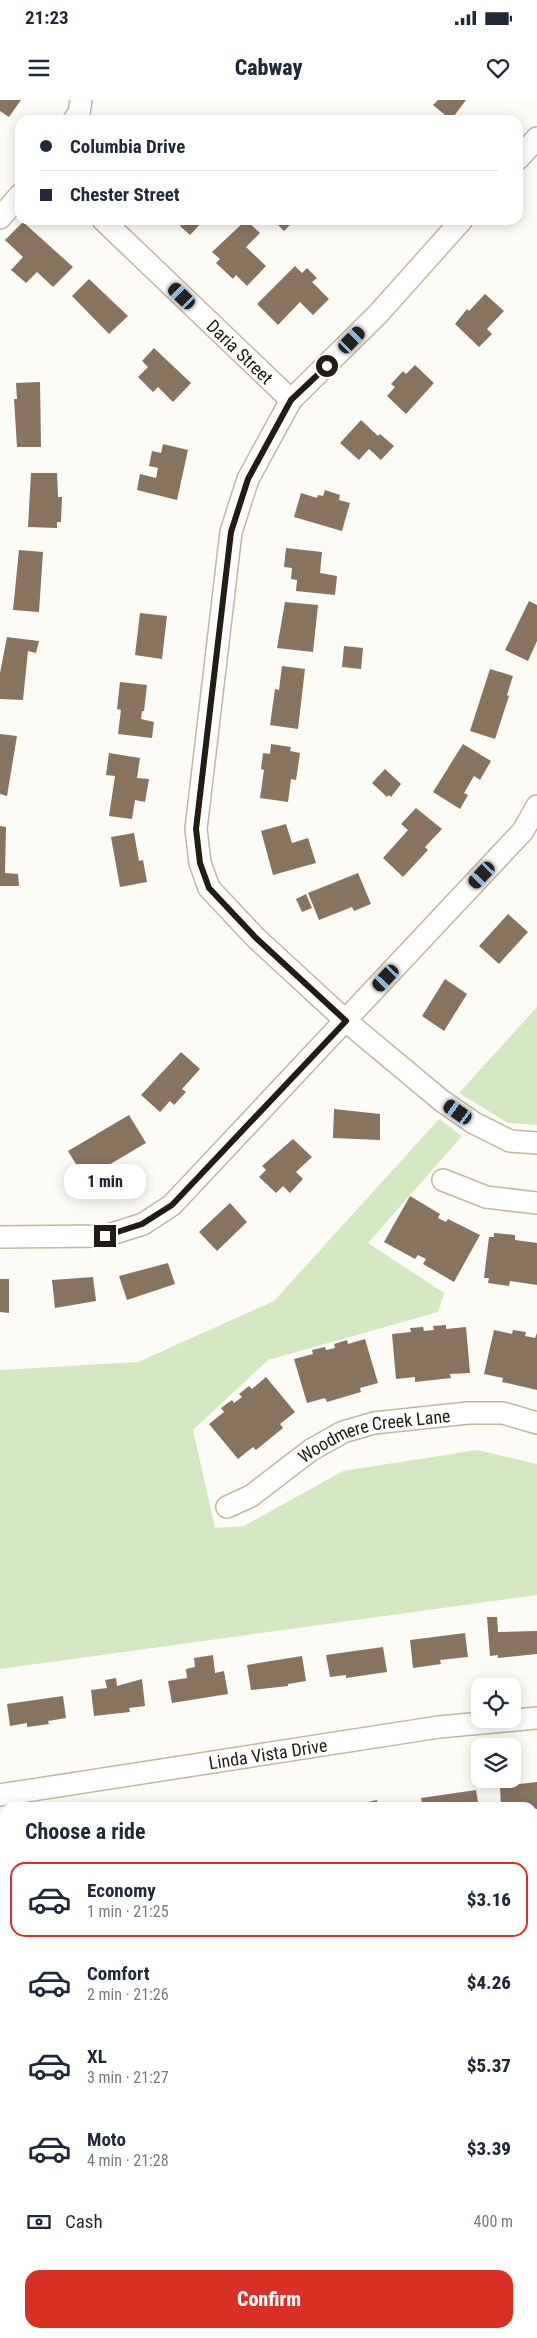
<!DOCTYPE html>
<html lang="en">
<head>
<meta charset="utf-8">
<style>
	:root { --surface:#fff; --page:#f6f6f7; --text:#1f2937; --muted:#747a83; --line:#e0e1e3; --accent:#d93025 }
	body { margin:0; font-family:"Roboto Condensed",sans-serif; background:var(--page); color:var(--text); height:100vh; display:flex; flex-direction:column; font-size:19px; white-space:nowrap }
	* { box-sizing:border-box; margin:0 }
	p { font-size:16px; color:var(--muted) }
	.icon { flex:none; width:28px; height:28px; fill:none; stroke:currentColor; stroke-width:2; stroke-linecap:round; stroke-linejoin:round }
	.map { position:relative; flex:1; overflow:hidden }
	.drawer { position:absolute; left:0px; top:1702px; width:538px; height:536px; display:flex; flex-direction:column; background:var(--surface); border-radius:15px 15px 0 0; box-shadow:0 2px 12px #0003 }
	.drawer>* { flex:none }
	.banner { position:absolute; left:15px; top:15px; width:508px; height:110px; border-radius:15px; box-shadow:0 2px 12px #0003; display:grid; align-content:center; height:110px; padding:0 25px; background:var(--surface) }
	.controls { position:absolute; left:471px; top:1578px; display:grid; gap:10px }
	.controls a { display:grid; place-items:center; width:50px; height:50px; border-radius:10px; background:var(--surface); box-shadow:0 2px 12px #0003; font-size:25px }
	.end { position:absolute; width:22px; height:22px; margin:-11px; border:6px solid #221d13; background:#fff; box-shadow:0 0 0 2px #fff }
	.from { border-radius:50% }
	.bubble { position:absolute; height:35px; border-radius:15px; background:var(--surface); box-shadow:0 2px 12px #0003; font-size:16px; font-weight:800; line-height:35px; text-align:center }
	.car { position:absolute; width:15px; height:30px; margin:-15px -8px; border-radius:6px; box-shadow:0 0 4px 1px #0007; background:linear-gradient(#222 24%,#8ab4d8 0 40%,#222 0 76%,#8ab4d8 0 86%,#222 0) }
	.banner b { display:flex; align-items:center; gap:18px; height:48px; font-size:19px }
	.banner b+b { border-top:1px solid var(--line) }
	.banner i { width:12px; height:12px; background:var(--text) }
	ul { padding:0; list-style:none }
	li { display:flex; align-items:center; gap:15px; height:75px; margin:0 10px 8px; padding:0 15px; border:2px solid transparent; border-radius:15px }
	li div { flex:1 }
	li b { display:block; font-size:19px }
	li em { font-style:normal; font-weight:800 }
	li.active { border-color:var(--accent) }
	li>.icon { width:45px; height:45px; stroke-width:1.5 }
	h2 { padding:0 25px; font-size:22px; line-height:60px }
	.pay { display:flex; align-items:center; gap:12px; height:55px; padding:0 25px; font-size:19px }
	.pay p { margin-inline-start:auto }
	.primary-button { display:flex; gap:10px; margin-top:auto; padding:10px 25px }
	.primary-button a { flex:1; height:58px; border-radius:15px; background:var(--accent); color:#fff; font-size:20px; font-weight:800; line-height:58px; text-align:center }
	.status { display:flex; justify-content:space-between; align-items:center; height:35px; padding:0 25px; background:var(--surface); direction:ltr }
	.status svg { height:14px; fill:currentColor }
	header { display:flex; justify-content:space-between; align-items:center; height:65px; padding:0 25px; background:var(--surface); font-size:22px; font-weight:800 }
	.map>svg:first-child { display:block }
	.green { fill:#d3e8c0 }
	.building { fill:#88735f }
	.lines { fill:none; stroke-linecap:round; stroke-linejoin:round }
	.minor-casing { stroke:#c3b69b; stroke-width:24 }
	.minor { stroke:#fff; stroke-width:21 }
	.route { stroke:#221d13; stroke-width:6 }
	.labels { text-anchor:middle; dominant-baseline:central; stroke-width:5; stroke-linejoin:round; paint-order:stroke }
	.street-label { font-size:18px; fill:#221d13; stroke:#fff }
</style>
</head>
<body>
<div class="status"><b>21:23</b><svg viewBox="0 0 49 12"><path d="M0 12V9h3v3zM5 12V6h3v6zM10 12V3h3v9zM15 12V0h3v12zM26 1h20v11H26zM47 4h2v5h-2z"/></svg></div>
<header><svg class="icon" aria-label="menu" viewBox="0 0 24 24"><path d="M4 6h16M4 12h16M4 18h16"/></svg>Cabway<svg class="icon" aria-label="heart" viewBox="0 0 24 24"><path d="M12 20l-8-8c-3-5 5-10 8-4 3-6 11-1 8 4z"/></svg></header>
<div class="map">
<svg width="537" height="2238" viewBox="0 0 537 2238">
	<rect width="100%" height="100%" fill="#fdfbf5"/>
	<g class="green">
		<path d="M537,907v118l-29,-2 -49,-30z"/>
		<path d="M439,1019l23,17 -94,107 76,50 -6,19 -170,48 -75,70 22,98 29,-2 99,-55 134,-21 60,14v131l-537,74v-299l138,-8 136,-61z"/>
	</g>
	<g class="building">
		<path d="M0,0h21l-12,17 -9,-6z"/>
		<path d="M438,0h28l-15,20 -18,-15z"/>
		<path d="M185,120h19l-14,15 -10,-9z"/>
		<path d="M246,120l14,13 -14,14 20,19 -19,20 -11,-11 -3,4 -17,-16 4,-4 -8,-7z"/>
		<path d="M277,120h11l3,4 -7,7 -9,-9z"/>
		<path d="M23,122l50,45 -20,20 -16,-15 -11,11 -15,-13 12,-13 -18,-17z"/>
		<path d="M295,166l7,7 5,-5 10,10 -5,4 17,17 -16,16 -13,-13 -22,23 -21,-21z"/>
		<path d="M89,179l39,37 -19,18 -37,-38z"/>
		<path d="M485,194l19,17 -17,18 5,5 -13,13 -24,-23 12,-15 2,2z"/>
		<path d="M154,248l37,35 -18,19 -15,-15 -5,5 -15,-15 10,-10 -6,-6z"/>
		<path d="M415,265l19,18 -28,31 -19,-18 8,-9 -4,-3 12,-13 3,3z"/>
		<path d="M40,282l1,65h-24l-3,-48h3l-1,-16z"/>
		<path d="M361,320l17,16 2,-2 14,12 -13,14 -12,-11 -10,11 -19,-17z"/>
		<path d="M163,344l25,6 -11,50 -40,-10 3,-16 16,4 2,-10 -9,-2 3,-15 9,2z"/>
		<path d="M31,373h26l1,24h4l-1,25h-4v6l-29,-1z"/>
		<path d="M325,390l15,5 -1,5 11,3 -8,28 -48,-14 7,-24 16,5 1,-3 5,1z"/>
		<path d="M286,448l36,4 -2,21 17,3 -2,19 -39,-4 1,-11 -6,-1 1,-11 -8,-1z"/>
		<path d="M19,450l24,2 -4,60 -26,-2z"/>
		<path d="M529,501l8,4v36l-9,20 -23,-11z"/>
		<path d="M285,502l33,3 -5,47 -36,-4z"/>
		<path d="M140,513l27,3 -5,43 -27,-4z"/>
		<path d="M7,537l32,4 -3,12 -8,-2 -5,49 -23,-1v-26z"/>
		<path d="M344,546l19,2 -2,21 -19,-2z"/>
		<path d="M282,566l23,3 -7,60 -28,-4 5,-36 4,1z"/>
		<path d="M490,569l23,7 -6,19 2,1 -14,43 -25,-8z"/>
		<path d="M120,582l27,3 -3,26h-2l-1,8 13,3 -2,16 -34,-4 3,-24 -4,-1z"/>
		<path d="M0,634l17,2 -10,60 -7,-2z"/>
		<path d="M271,644l20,3 -1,4 10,2 -4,27 -5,-1 -3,23 -28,-4 4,-28 -3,-1 2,-16 7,1z"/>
		<path d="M463,644l28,17 -11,19 -6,-4 -10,17 4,2 -8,14 -27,-17z"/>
		<path d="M109,653l31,5 -3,20 12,1 -4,23 -10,-2 -3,19 -23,-3 6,-40 -9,-1z"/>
		<path d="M385,669l16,15 -10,13 -2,-2 -2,2 -15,-14z"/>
		<path d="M416,708l26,21 -17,18 3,3 -25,27 -20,-19 25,-28 -7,-6z"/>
		<path d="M286,724l6,19 16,-5 8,25 -43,12 -12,-44z"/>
		<path d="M0,726l6,1 -1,46 13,1 1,12h-19z"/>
		<path d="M134,733l5,28 4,-1 4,22 -27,5 -9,-50z"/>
		<path d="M358,773l13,31 -17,7 -2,-4 -33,13 -11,-27z"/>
		<path d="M306,794l6,14 -10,4 -6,-13z"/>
		<path d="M508,814l20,18 -29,32 -20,-18z"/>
		<path d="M445,879l22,15 -23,37 -22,-15z"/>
		<path d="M181,952l19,17 -18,20 4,3 -12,13 -4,-4 -10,11 -19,-17z"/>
		<path d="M334,1009l46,5v26l-47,-2z"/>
		<path d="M129,1015l17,28 -61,36 -17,-28z"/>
		<path d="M293,1039l19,18 -16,15 7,7 -13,14 -7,-7 -7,7 -17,-16 7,-7 -4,-4z"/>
		<path d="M410,1096l30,18 -2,4 8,4 2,-3 32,16 -26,47 -31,-18 3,-5 -8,-4 -3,4 -31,-17z"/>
		<path d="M230,1103l17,19 -30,29 -18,-19z"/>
		<path d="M494,1133l21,2v5l22,3v42l-27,-4 -1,5 -21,-3 1,-5h-5l5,-41h5z"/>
		<path d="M168,1163l7,21 -48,16 -8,-24z"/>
		<path d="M93,1177l3,24 -41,7 -3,-28z"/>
		<path d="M0,1179h9v34l-9,-1z"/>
		<path d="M446,1225v4l20,-2 4,46 -20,1 1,4 -36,4v-5l-19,2 -4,-45 19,-2 -1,-4 13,-1 1,4 10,-1 -1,-4z"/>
		<path d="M494,1230l18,4 1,-4 13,2 -1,4 10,2 2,-5v57l-35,-8 1,-4 -19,-4z"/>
		<path d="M365,1239l13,44 -18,5 1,4 -34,10 -2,-4 -18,5 -13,-44 19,-5 -1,-4 13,-3 1,3 9,-2 -1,-4 13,-4 1,4z"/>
		<path d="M266,1277l29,35 -15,12 3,4 -27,22 -3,-3 -15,12 -29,-35 15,-12 -3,-4 11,-8 2,3 8,-6 -3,-3 10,-8 3,3z"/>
		<path d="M487,1517h10l1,15 39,-1v23l-39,4v-3l-8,1z"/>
		<path d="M465,1533l3,24 -28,3 1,4 -28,4 -3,-28z"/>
		<path d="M383,1547l4,25 -41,6v-3l-16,2 -4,-22z"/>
		<path d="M213,1555l2,18 9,-2 4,23 -56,9 -4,-22 19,-3 -1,-9 9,-2 -1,-9z"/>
		<path d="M302,1556l4,25 -18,3v2l-37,4 -4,-25z"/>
		<path d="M116,1578l1,8 25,-7 3,27 -16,2 1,4 -36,4 -3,-26 16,-2 -2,-8z"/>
		<path d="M63,1596l3,22 -18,3 1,3 -22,3v-4l-17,3 -3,-22z"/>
		<path d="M537,1682v27l-36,-1 -1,-22z"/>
		<path d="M476,1690l3,18h-56l-2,-10z"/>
		<path d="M377,1700l1,5 17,-2 1,5h-55z"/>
		<path d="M5,1898v42l-5,2v-42z"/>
		<rect x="532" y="1967" width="5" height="26"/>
		<path d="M5,2100v16l-5,-5v-6z"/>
		<path d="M532,2140l4,2 1,-1v42l-5,5z"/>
		<path d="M67,2234h19l5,4h-28z"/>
		<path d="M269,2234h38l-4,4h-38z"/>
		<path d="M448,2234h34l-4,4h-25z"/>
	</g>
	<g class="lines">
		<defs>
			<g id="minor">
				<path d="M74,20l5,-7 2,-13"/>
				<path d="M518,59l19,-21"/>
				<path d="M0,118l20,-23"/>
				<path id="s1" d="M103,120l188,180"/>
				<path d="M462,120l-84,94 -87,86 -43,79 -17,53 -35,297 4,34 9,25 47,50 90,83 96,80 32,22 36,18 27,2"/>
				<path d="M443,1080l43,17 51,6"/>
				<path d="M0,1137l105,-1 38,-12 29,-19 351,-374 14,-25"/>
				<path id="s2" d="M227,1407l24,-11 60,-46 32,-18 31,-9 94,-10h35l34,10"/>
				<path id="s3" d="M0,1695l439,-68 98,-9"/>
				<path d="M532,1905l5,1"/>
				<path d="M0,2024l5,-5"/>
				<path d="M182,2238l3,-4"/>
			</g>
		</defs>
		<use href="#minor" class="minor-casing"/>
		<use href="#minor" class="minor"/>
	</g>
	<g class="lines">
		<path class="route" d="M105,1136l37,-12 30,-19 174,-184 -90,-83 -47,-50 -9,-25 -4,-34 35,-297 17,-53 43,-79 36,-34"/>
	</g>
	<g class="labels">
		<g class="street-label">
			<text stroke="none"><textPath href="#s1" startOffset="190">Daria Street</textPath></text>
			<text stroke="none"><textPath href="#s2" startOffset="168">Woodmere Creek Lane</textPath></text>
			<text stroke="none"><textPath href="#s3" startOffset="271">Linda Vista Drive</textPath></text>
		</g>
	</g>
</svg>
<div class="controls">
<a><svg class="icon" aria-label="locate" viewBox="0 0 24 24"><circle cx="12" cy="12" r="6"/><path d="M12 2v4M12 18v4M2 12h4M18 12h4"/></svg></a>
<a><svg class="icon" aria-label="layers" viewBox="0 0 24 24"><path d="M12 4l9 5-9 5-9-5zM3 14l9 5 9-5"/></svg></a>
</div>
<i class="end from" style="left:327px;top:266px"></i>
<i class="end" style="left:105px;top:1136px"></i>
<div class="bubble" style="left:64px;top:1064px;width:82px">1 min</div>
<i class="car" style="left:182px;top:196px;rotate:314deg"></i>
<i class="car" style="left:352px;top:240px;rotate:44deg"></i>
<i class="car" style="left:482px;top:775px;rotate:223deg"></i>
<i class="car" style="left:386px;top:878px;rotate:223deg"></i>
<i class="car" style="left:458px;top:1012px;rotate:305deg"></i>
<div class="banner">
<b><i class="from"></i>Columbia Drive</b>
<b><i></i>Chester Street</b>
</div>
<section class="drawer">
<h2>Choose a ride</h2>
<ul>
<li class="active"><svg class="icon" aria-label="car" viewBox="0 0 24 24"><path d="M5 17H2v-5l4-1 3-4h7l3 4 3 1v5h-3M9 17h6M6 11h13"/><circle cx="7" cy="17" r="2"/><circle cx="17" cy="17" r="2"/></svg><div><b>Economy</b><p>1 min · 21:25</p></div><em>$3.16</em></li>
<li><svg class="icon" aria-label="car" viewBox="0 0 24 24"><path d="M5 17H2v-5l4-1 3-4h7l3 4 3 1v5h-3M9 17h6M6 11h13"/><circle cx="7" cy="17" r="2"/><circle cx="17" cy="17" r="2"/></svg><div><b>Comfort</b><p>2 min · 21:26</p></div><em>$4.26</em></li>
<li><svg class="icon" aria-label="car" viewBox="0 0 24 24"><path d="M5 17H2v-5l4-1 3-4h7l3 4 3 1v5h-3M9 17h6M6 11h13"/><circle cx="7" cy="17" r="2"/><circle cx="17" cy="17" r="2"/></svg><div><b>XL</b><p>3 min · 21:27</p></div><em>$5.37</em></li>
<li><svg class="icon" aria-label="car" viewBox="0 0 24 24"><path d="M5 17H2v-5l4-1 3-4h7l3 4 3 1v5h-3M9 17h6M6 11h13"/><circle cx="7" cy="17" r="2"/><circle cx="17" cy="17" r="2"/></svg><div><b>Moto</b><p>4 min · 21:28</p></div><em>$3.39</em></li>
</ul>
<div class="pay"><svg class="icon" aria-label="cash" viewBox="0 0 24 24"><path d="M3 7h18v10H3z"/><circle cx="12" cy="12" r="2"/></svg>Cash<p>400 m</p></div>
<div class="primary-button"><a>Confirm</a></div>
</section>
</div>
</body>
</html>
